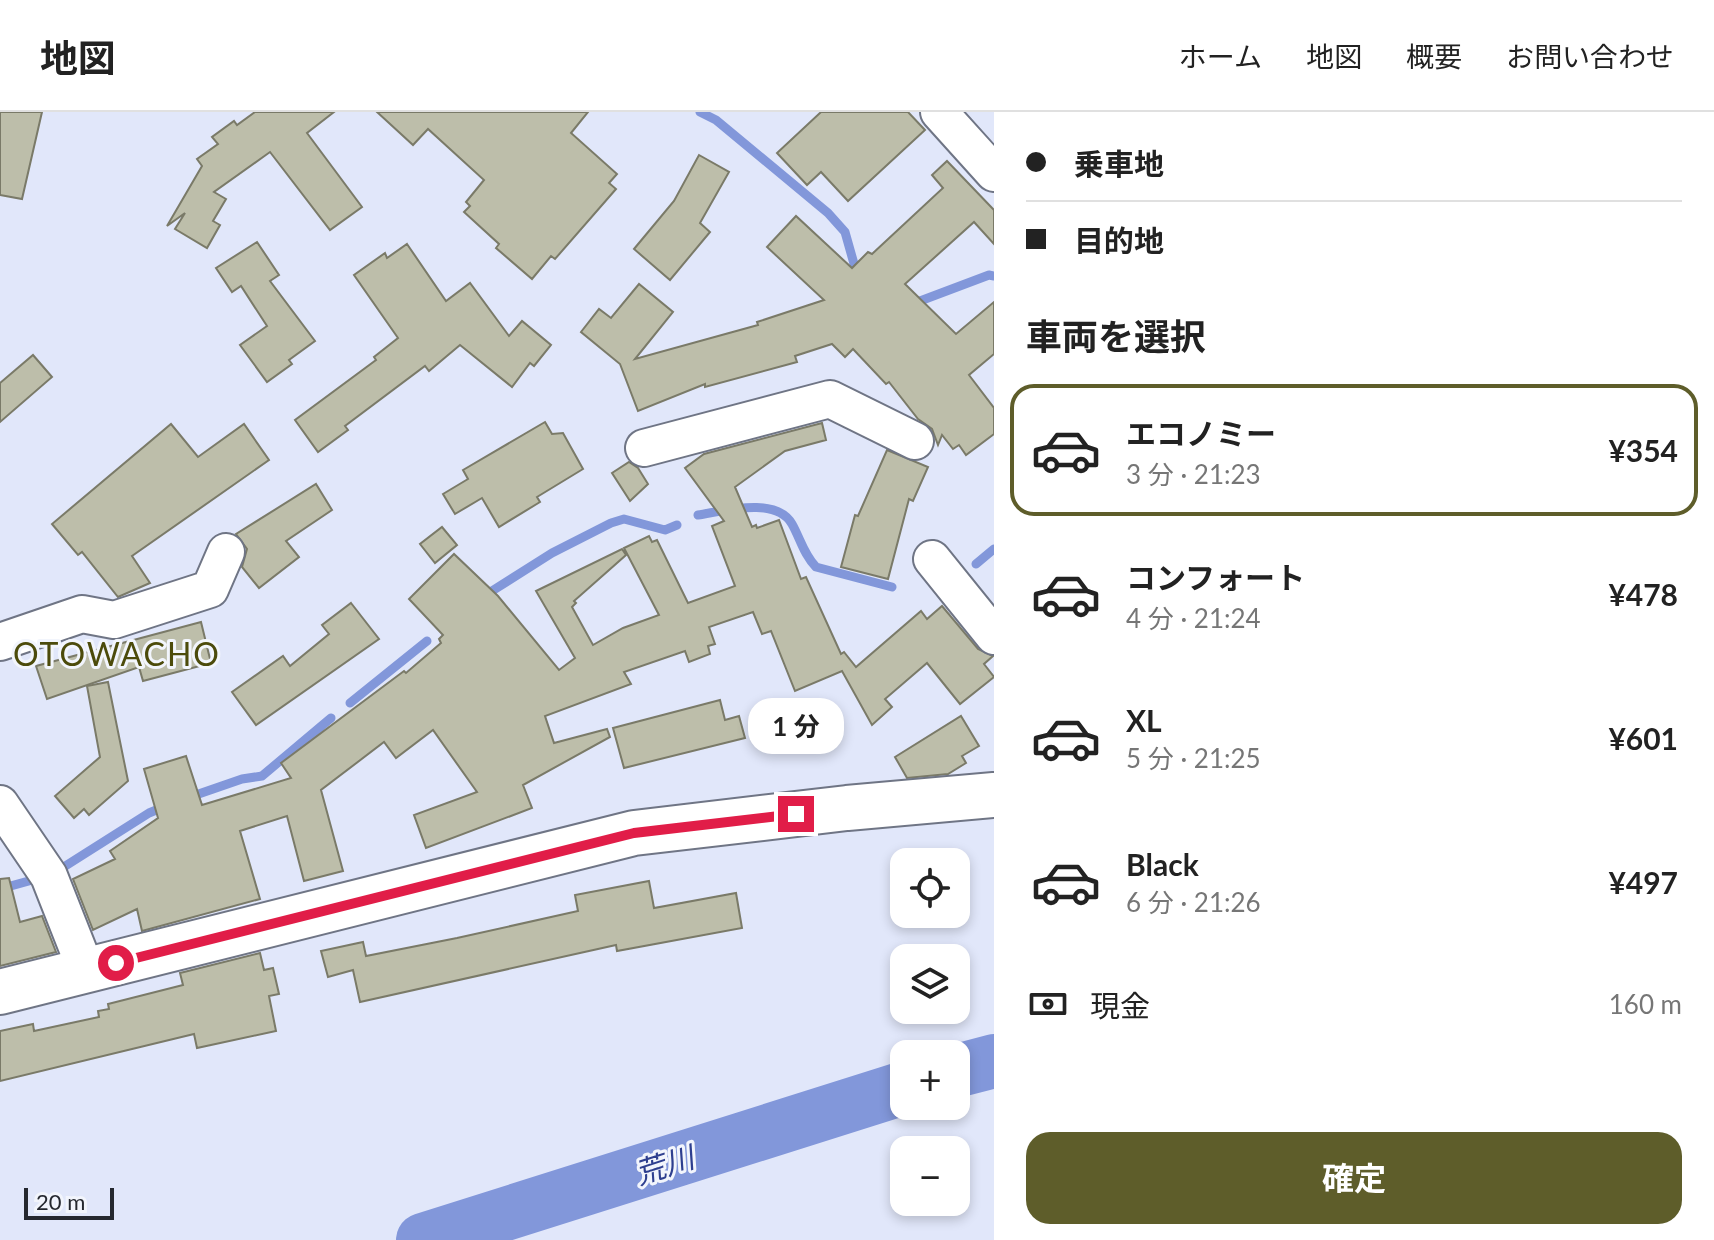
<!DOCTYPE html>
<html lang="ja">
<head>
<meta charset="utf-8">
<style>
	:root { --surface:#fff; --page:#f2f2f2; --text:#222; --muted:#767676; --line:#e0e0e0; --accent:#5e5d2a }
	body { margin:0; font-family:Lato,"Noto Sans JP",sans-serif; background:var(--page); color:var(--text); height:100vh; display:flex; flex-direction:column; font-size:30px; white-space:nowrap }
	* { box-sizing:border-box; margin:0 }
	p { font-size:26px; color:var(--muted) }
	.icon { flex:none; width:44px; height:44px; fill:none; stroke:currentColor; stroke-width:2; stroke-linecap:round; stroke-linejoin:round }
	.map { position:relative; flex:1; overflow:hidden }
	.drawer { display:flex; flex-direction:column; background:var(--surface); width:720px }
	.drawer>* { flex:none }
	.banner { display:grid; align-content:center; height:176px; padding:0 32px; background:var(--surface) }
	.buttons { position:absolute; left:890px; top:736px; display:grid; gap:16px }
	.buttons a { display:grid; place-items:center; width:80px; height:80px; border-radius:16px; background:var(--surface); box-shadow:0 4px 12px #0003; font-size:40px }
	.scale { position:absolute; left:24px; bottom:20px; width:90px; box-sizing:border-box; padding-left:8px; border:4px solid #25282f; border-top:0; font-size:22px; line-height:28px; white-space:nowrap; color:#25282f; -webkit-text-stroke:6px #f2f5fc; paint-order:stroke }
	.end { position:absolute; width:36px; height:36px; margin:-18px; border:10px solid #e11d48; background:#fff; box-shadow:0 0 0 4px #fff }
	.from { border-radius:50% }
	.bubble { position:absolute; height:56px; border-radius:24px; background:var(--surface); box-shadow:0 4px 12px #0003; font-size:26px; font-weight:700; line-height:56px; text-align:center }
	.banner b { display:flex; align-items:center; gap:28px; height:76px; font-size:30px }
	.banner b+b { border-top:2px solid var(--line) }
	.banner i { width:20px; height:20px; background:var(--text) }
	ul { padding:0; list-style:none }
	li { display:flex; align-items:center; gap:24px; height:132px; margin:0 16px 12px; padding:0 16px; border:4px solid transparent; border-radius:24px }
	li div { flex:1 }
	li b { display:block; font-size:30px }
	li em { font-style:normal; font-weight:700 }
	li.selected { border-color:var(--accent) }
	li>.icon { width:72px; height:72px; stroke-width:1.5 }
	h2 { padding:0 32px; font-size:36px; line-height:96px }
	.pay { display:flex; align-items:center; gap:20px; height:88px; padding:0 32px; font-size:30px }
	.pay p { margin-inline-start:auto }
	.action { display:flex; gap:16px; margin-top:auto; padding:16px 32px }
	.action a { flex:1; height:92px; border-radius:24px; background:var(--accent); color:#fff; font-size:32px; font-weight:700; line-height:92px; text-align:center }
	header { display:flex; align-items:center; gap:48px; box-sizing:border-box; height:112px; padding:0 40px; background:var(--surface); border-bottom:2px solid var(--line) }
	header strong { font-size:38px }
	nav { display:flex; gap:44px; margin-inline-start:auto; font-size:28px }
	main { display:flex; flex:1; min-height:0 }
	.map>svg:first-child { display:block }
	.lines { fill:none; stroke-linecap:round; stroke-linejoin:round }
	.stream { stroke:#8297da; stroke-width:9 }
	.river { stroke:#8297da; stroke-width:54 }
	.building { fill:#bdbeaa; stroke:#7a7a68; stroke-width:2 }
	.minor-casing { stroke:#6f7585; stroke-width:40 }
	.tertiary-casing { stroke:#6f7585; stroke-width:48 }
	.minor { stroke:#fff; stroke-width:36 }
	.tertiary { stroke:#fff; stroke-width:44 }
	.route { stroke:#e11d48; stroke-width:10 }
	.labels { text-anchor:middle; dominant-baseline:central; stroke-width:6; stroke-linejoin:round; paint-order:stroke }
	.water-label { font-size:30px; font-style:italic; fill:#2e3f8f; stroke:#f2f5fc }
	.quarter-label { font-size:32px; letter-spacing:2px; fill:#4c4b0b; stroke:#f2f5fc }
</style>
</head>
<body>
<header>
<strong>地図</strong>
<nav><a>ホーム</a><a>地図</a><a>概要</a><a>お問い合わせ</a></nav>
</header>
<main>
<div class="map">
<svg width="994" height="1128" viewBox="0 0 994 1128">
	<rect width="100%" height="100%" fill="#e1e7fa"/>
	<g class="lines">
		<g class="stream">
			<path d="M700,0l16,8 112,93 17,19 13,46"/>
			<path d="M912,192l77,-29 5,1"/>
			<path d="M698,403c26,-4 78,-19 94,9 8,14 12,31 24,43l76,20"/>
			<path d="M976,452l18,-15"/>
			<path d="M484,484l68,-43 59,-30 13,-4 41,11 12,-5"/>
			<path d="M350,591l77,-62"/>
			<path d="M187,686l55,-19 20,-3 69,-58"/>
			<path d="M59,758l90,-57 17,-7"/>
			<path d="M0,777l36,-10"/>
		</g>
		<g class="river">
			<path d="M956,959l38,-10"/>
			<path d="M423,1128l481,-152"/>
		</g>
	</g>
	<g class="building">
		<path d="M0,0h42l-20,87 -22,-4z"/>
		<path d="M255,0h79l-27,21 55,74 -32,23 -60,-78 -56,40 12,7 -13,22 7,4 -13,23 -32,-19 10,-16 -18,13 35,-60 -5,-7 21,-15 -6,-7 22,-16 3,4z"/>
		<path d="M377,0h211l-17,21 46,41 -8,9 7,6 -61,70 -4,-3 -19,23 -36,-31 3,-4 -35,-32 6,-6 -4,-4 18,-22 -56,-51 -15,16z"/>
		<path d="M821,0h87l17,18 -77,71 -27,-29 -14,13 -30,-32z"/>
		<path d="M699,43l30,17 -29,51 10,9 -40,48 -36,-31 40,-48z"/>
		<path d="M947,49l47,49v34l-20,-22 -69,62 51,50 38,-32v52l-25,21 25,33v26l-28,21 -7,-10 -6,4 -11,-14 -4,10 -6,-16 -14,-10 -29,-37 -3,2 -33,-35 -8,8 -13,-13 -37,12 2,6 -92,25v-3l-67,27 -18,-47 -39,-32 18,-23 12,9 28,-34 34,28 -38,47 123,-34 -1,-3 67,-22 -57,-53 29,-31 56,52 16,-16 4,2 71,-66 -11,-13z"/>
		<path d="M257,130l22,33 -9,6 45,60 -26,19 3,4 -25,18 -27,-37 27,-19 -26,-40 -9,6 -16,-24z"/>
		<path d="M407,132l39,57 24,-18 39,53 13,-15 29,24 -17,21 -4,-3 -18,24 -52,-42 -31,26 -4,-5 -80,60 3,4 -30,22 -23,-32 81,-60 -2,-3 24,-19 -44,-63 31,-22 2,5z"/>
		<path d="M33,243l19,22 -52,45v-39z"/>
		<path d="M545,310l7,12 11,-1 20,36 -46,28 3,5 -41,25 -17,-29 -27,16 -12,-20 25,-15 -5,-9z"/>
		<path d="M822,311l4,17 -41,11 -50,36 17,40 4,-2 1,3 22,-8 22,59 5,-2 35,77 3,-2 12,15 65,-56 6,8 15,-13 36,43 15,7 -9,8 10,13 -34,27 -33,-41 -42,36 7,8 -20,18 -30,-54 -47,20 -24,-60 -9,3 -9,-22 -44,15 6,17 -7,2 2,8 -21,8 -4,-11 -61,21 7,12 -86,32 9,27 53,-14 3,8 -87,48 9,23 -106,40 -12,-33 63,-23 -44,-62 -37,28 -12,-16 -63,48 22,81 -39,10 -17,-65 -47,15 20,68 -118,32 -5,-22 -44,21 -20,-51 42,-20 -5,-8 48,-33 -14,-49 42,-13 16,49 89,-27 -10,-15 123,-92 2,2 35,-30 -2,-4 4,-4 -34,-36 45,-45 44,42 61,74 16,-12 -39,-67 86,-42 4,6 -52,46 2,2 -4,4 21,38 30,-17 36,-13 -35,-67 25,-12 3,6 5,-2 31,63 47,-17 -23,-60 12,-5 -39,-53 19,-14z"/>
		<path d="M171,312l27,33 46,-33 25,36 -137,96 18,27 -32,14 -36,-45 -4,3 -26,-31z"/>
		<path d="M887,338l41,17 -15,34 -4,-2 -21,80 -47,-12 14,-52 3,1z"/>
		<path d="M629,350l9,6 10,16 -18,17 -18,-28z"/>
		<path d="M316,372l16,26 -46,31 13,16 -40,31 -17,-21 5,-18 -11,-15z"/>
		<path d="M442,415l15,18 -22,18 -15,-19z"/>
		<path d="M351,491l28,36 -123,86 -24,-33 51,-36 7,10 39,-32 -7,-9z"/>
		<path d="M201,510l10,41 -68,18 -4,-14 -92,32 -11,-33z"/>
		<path d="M108,570l20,99 -39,34 -5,-6 -10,9 -19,-22 45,-39 -13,-71z"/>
		<path d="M720,588l5,20 14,-4 6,22 -121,30 -11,-40z"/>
		<path d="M961,604l18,30 -17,10 4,7 -18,11 -41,4 -12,-21z"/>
		<path d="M9,766l11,44 22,-6 14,36 -56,14v-87z"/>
		<path d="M649,769l5,27 82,-15 6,35 -125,23 -1,-6 -256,57 -7,-32 -25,7 -7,-26 42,-9 3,14 91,-18 121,-27 -3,-16z"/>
		<path d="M260,841l4,17 9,-2 6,26 -10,2 7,35 -79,17 -3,-14 -194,47v-50l33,-7 1,7 65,-14 -1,-6 11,-2 -1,-5 75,-19 -3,-12z"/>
	</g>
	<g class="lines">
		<defs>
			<g id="minor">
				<path d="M939,0l55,61"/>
				<path d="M644,336l186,-49 85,42"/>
				<path d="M932,447l62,77"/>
				<path d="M0,530l82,-28 32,6 96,-31 16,-37"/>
				<path d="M0,692l49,72 37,94"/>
			</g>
			<path id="tertiary" d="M0,880l634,-159 213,-25 147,-13"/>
		</defs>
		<use href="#minor" class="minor-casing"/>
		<use href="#tertiary" class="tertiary-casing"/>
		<use href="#minor" class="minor"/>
		<use href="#tertiary" class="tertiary"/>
	</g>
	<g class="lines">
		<path class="route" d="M116,851l518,-130 162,-19"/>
	</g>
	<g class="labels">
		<g class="water-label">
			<text transform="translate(664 1052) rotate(-18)">荒川</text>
		</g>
		<g class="quarter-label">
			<text x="117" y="541">OTOWACHO</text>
		</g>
	</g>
</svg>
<div class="buttons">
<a><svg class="icon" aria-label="locate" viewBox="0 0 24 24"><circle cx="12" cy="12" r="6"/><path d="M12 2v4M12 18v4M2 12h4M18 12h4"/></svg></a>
<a><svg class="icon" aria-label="layers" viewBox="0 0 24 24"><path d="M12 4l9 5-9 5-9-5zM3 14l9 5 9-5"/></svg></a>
<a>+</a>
<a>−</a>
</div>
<div class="scale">20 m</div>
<i class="end from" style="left:116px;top:851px"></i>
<i class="end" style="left:796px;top:702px"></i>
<div class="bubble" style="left:748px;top:586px;width:96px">1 分</div>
</div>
<section class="drawer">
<div class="banner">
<b><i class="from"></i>乗車地</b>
<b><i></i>目的地</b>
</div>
<h2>車両を選択</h2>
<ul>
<li class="selected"><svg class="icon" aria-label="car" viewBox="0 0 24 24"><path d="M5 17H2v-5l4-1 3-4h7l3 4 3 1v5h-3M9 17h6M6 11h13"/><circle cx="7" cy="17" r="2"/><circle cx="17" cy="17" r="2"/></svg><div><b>エコノミー</b><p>3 分 · 21:23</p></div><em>¥354</em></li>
<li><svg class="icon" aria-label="car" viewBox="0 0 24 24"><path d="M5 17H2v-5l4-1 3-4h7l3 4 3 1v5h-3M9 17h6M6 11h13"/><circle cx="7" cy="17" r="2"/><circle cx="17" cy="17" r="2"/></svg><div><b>コンフォート</b><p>4 分 · 21:24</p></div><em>¥478</em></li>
<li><svg class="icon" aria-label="car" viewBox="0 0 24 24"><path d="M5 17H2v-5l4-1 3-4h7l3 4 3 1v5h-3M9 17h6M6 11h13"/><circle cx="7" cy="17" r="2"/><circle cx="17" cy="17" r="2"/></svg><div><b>XL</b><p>5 分 · 21:25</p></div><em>¥601</em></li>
<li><svg class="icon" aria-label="car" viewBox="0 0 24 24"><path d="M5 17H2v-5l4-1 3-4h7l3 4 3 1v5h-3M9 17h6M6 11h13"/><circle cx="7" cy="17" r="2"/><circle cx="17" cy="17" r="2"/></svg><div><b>Black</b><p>6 分 · 21:26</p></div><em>¥497</em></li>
</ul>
<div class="pay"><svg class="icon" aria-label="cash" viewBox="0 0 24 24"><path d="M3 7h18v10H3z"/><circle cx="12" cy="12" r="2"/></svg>現金<p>160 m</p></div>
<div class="action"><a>確定</a></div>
</section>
</main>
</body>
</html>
